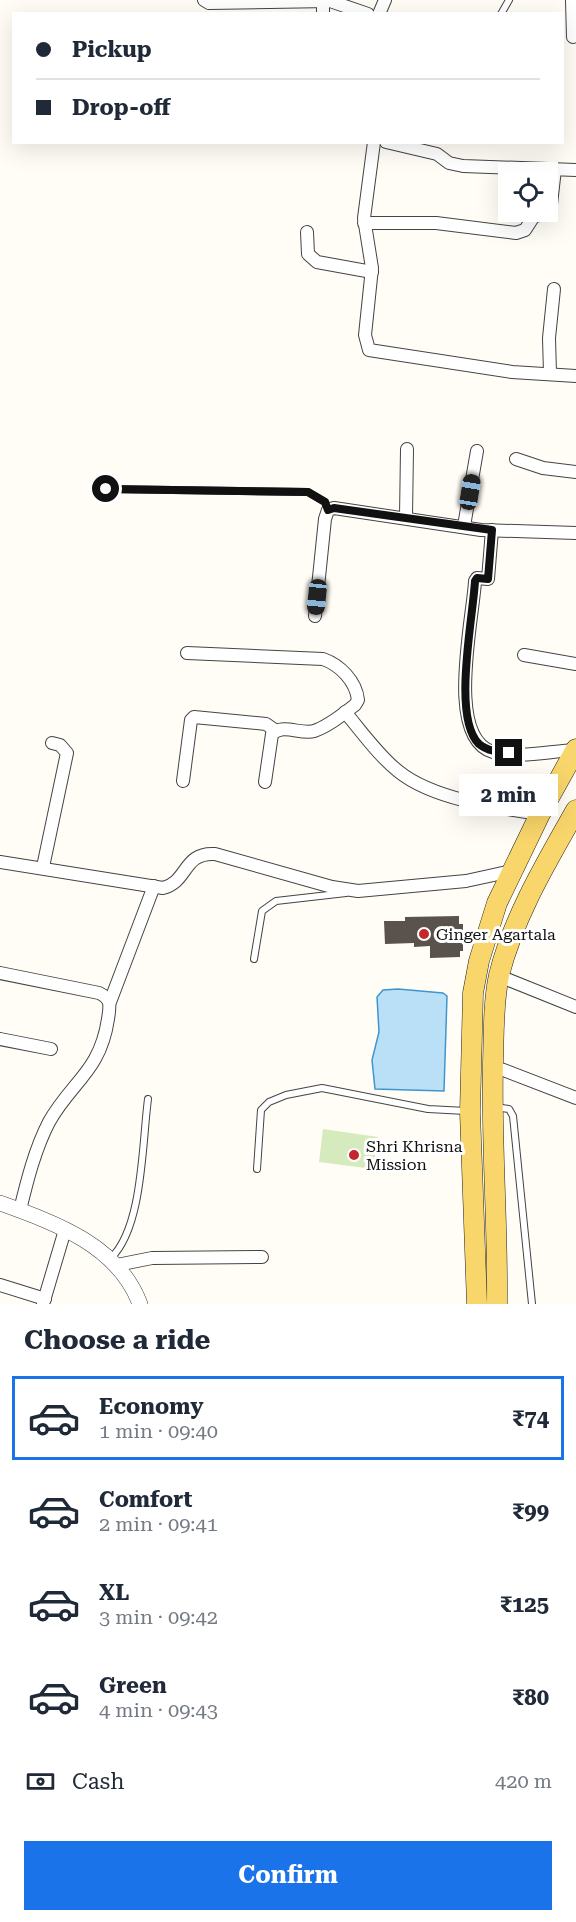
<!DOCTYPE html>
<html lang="en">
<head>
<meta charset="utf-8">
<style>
	:root { --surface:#fff; --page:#f6f6f7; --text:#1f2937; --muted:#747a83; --line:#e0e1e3; --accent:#1a73e8 }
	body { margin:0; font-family:"Roboto Serif",serif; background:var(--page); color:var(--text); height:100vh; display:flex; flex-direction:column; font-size:22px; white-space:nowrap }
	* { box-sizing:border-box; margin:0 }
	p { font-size:20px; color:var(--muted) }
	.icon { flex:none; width:33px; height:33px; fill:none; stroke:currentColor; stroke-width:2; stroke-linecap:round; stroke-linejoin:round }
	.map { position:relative; height:1304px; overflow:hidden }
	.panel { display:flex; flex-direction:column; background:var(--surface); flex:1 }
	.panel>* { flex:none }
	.banner { position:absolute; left:12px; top:12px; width:552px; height:132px; border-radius:0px; box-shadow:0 6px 24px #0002; display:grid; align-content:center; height:132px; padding:0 24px; background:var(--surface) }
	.buttons { position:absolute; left:498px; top:162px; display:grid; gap:12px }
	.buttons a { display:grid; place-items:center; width:60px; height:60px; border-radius:0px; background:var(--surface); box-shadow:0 6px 24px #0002; font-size:30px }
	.end { position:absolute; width:27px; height:27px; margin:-14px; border:8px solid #111; background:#fff; box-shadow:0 0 0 3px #fff }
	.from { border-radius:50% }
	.bubble { position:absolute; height:42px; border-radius:0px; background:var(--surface); box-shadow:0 6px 24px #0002; font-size:20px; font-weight:700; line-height:42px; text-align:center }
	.car { position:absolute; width:18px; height:36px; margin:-18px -9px; border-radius:8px; box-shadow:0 0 4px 2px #0007; background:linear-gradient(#222 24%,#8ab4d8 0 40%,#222 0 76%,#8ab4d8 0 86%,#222 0) }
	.banner b { display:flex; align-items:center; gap:21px; height:57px; font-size:22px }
	.banner b+b { border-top:2px solid var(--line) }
	.banner i { width:15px; height:15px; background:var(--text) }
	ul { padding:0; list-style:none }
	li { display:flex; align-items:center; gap:18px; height:84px; margin:0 12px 9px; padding:0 12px; border:3px solid transparent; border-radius:0px }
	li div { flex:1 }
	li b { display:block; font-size:22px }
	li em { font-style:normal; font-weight:700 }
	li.on { border-color:var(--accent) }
	li>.icon { width:54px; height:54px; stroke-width:1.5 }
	h2 { padding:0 24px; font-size:27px; line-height:72px }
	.pay { display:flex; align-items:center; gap:15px; height:66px; padding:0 24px; font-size:22px }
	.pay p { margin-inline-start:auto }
	.primary-button { display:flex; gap:12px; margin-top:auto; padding:12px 24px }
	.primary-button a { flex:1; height:69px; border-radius:0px; background:var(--accent); color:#fff; font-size:24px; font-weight:700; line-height:69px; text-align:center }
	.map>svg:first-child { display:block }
	.green { fill:#d5ebbd }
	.water { fill:#b9e0f7; stroke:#3f96cf; stroke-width:1.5 }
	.building { fill:#5a524d }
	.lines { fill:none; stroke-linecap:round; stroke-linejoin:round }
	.service-casing { stroke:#444; stroke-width:8 }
	.minor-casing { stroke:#444; stroke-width:14 }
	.tertiary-casing { stroke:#444; stroke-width:16 }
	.primary-casing { stroke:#222; stroke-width:21 }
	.service { stroke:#fff; stroke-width:6 }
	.minor { stroke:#fff; stroke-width:12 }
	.tertiary { stroke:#fff; stroke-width:15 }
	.primary { stroke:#f9d66b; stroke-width:20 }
	.route { stroke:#111; stroke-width:8 }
	.poi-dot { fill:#c4262e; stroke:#fff; stroke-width:2 }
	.labels { text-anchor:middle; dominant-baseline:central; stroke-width:6; stroke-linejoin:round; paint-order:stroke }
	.poi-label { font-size:16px; fill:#111; stroke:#fff; text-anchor:start }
</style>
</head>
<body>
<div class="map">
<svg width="576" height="1304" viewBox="0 0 576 1304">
	<rect width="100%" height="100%" fill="#fffdf5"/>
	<path class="green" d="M323,1129l55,8 -5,32 -54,-7z"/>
	<path class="water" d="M398,989l45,4 4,3 -3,95 -69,-2 -3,-29 7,-28 -2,-35 6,-7z"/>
	<path class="building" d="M459,916v8h4v27h-3v6l-30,1v-12l-16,1v-4l-29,1 -1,-23h21v-4z"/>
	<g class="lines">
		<defs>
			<g id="service">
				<path d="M501,14l8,-14"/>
				<path d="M106,489l202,3 17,10 3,8"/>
				<path d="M254,959l8,-48 14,-10 70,-8"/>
				<path d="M494,1107l15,2 4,7 19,188"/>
				<path d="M257,1169l4,-59 8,-8 17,-7 36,-7 106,21 38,2"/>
				<path d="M111,1258c32,-31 31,-114 37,-159"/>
			</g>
			<g id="minor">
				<path d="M204,0l5,3 121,-2 38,13"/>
				<path d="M572,0l1,37"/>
				<path d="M323,14v-13"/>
				<path d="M379,14l6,-14"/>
				<path d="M374,142l-10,76 8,50 -7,67 4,15 143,22 64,4"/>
				<path d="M386,142l51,12 12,9 14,3 113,4"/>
				<path d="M364,223h72l80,10 9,-3 9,-14 16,-3 5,-44"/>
				<path d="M307,232l1,22 9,8 55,10"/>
				<path d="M550,373l-1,-35 5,-49"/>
				<path d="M516,459l27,9 33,4"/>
				<path d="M406,517l1,-68"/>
				<path d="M464,526l13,-75"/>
				<path d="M492,530l-4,49 -11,-1 -2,3c-2,39 -30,157 18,171 25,7 57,-1 83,-2"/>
				<path d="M315,616l10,-97 3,-9 6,-2 147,22 95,3"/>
				<path d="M187,653l136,6c17,6 33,22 35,41l-3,5c-12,9 -26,21 -41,26 -13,4 -31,-8 -42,3l-7,48"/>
				<path d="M524,655l52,9"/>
				<path d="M345,712c17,20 33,43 53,59 34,28 99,37 142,43"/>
				<path d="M183,781l8,-61 3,-3 72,7 10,7"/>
				<path d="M0,862l163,26c25,-6 20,-36 52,-34l117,33 26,4 108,-10 46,-10"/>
				<path d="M43,867l24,-114 -7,-8 -8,-2"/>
				<path d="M0,973l99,20c13,6 11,13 9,26 -8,53 -36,62 -59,103 -14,27 -22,59 -29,88"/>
				<path d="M499,976l77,31"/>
				<path d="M110,1002l44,-116"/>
				<path d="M0,1039l51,10"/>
				<path d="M493,1066l83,32"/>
				<path d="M117,1265l35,-7 110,-1"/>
				<path d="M0,1285l45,14"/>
				<path d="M43,1304l22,-74"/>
			</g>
			<path id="tertiary" d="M0,1203c55,20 118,42 140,101"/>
			<g id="primary">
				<path d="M477,1304l-7,-192 3,-119 6,-32 18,-58 43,-89 36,-65"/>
				<path d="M497,1304c1,-81 -6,-161 -4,-242 1,-29 0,-59 6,-87 15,-59 47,-112 77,-165"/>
			</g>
		</defs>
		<use href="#service" class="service-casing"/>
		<use href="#minor" class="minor-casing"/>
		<use href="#tertiary" class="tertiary-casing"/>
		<use href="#primary" class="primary-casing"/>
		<use href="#service" class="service"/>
		<use href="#minor" class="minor"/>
		<use href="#tertiary" class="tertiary"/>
		<use href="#primary" class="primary"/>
	</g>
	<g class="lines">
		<path class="route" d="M106,489l202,3 17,10 3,8 6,-2 158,22 -4,49 -11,-1 -2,3c-2,37 -23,137 4,163 8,7 20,8 30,9"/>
	</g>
	<g class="poi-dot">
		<circle cx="424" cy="934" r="6"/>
		<circle cx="354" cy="1155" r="6"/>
	</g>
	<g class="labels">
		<g class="poi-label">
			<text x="436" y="934">Ginger Agartala</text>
			<text x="366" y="1146">Shri Khrisna<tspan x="366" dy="18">Mission</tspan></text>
		</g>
	</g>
</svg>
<div class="buttons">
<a><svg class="icon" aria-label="locate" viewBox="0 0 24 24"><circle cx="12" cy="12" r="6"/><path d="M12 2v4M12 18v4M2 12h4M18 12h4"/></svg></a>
</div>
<i class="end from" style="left:106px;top:489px"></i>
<i class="end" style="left:509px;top:753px"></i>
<div class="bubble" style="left:459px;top:774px;width:99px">2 min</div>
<i class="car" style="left:470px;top:492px;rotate:9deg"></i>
<i class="car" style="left:317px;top:597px;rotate:186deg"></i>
<div class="banner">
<b><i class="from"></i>Pickup</b>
<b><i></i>Drop-off</b>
</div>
</div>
<section class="panel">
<h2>Choose a ride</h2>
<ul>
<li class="on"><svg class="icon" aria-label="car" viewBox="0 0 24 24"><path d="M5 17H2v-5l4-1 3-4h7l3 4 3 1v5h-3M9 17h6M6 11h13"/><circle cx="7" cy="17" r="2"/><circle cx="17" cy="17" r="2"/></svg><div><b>Economy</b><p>1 min · 09:40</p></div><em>₹74</em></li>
<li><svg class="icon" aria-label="car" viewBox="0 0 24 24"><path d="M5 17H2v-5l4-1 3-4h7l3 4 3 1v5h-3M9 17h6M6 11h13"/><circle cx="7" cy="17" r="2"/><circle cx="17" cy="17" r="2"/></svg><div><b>Comfort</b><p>2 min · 09:41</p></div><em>₹99</em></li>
<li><svg class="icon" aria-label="car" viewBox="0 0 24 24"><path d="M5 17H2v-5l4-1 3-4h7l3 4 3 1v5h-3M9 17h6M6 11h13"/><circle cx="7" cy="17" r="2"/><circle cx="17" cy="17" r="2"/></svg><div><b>XL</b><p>3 min · 09:42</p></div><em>₹125</em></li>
<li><svg class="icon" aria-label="car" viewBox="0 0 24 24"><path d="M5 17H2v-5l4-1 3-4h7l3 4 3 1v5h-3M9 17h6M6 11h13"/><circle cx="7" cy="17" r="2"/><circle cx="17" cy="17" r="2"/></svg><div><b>Green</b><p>4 min · 09:43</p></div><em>₹80</em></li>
</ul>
<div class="pay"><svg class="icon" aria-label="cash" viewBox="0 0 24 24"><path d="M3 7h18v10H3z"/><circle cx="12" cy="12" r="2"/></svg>Cash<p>420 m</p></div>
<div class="primary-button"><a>Confirm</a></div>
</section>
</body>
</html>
